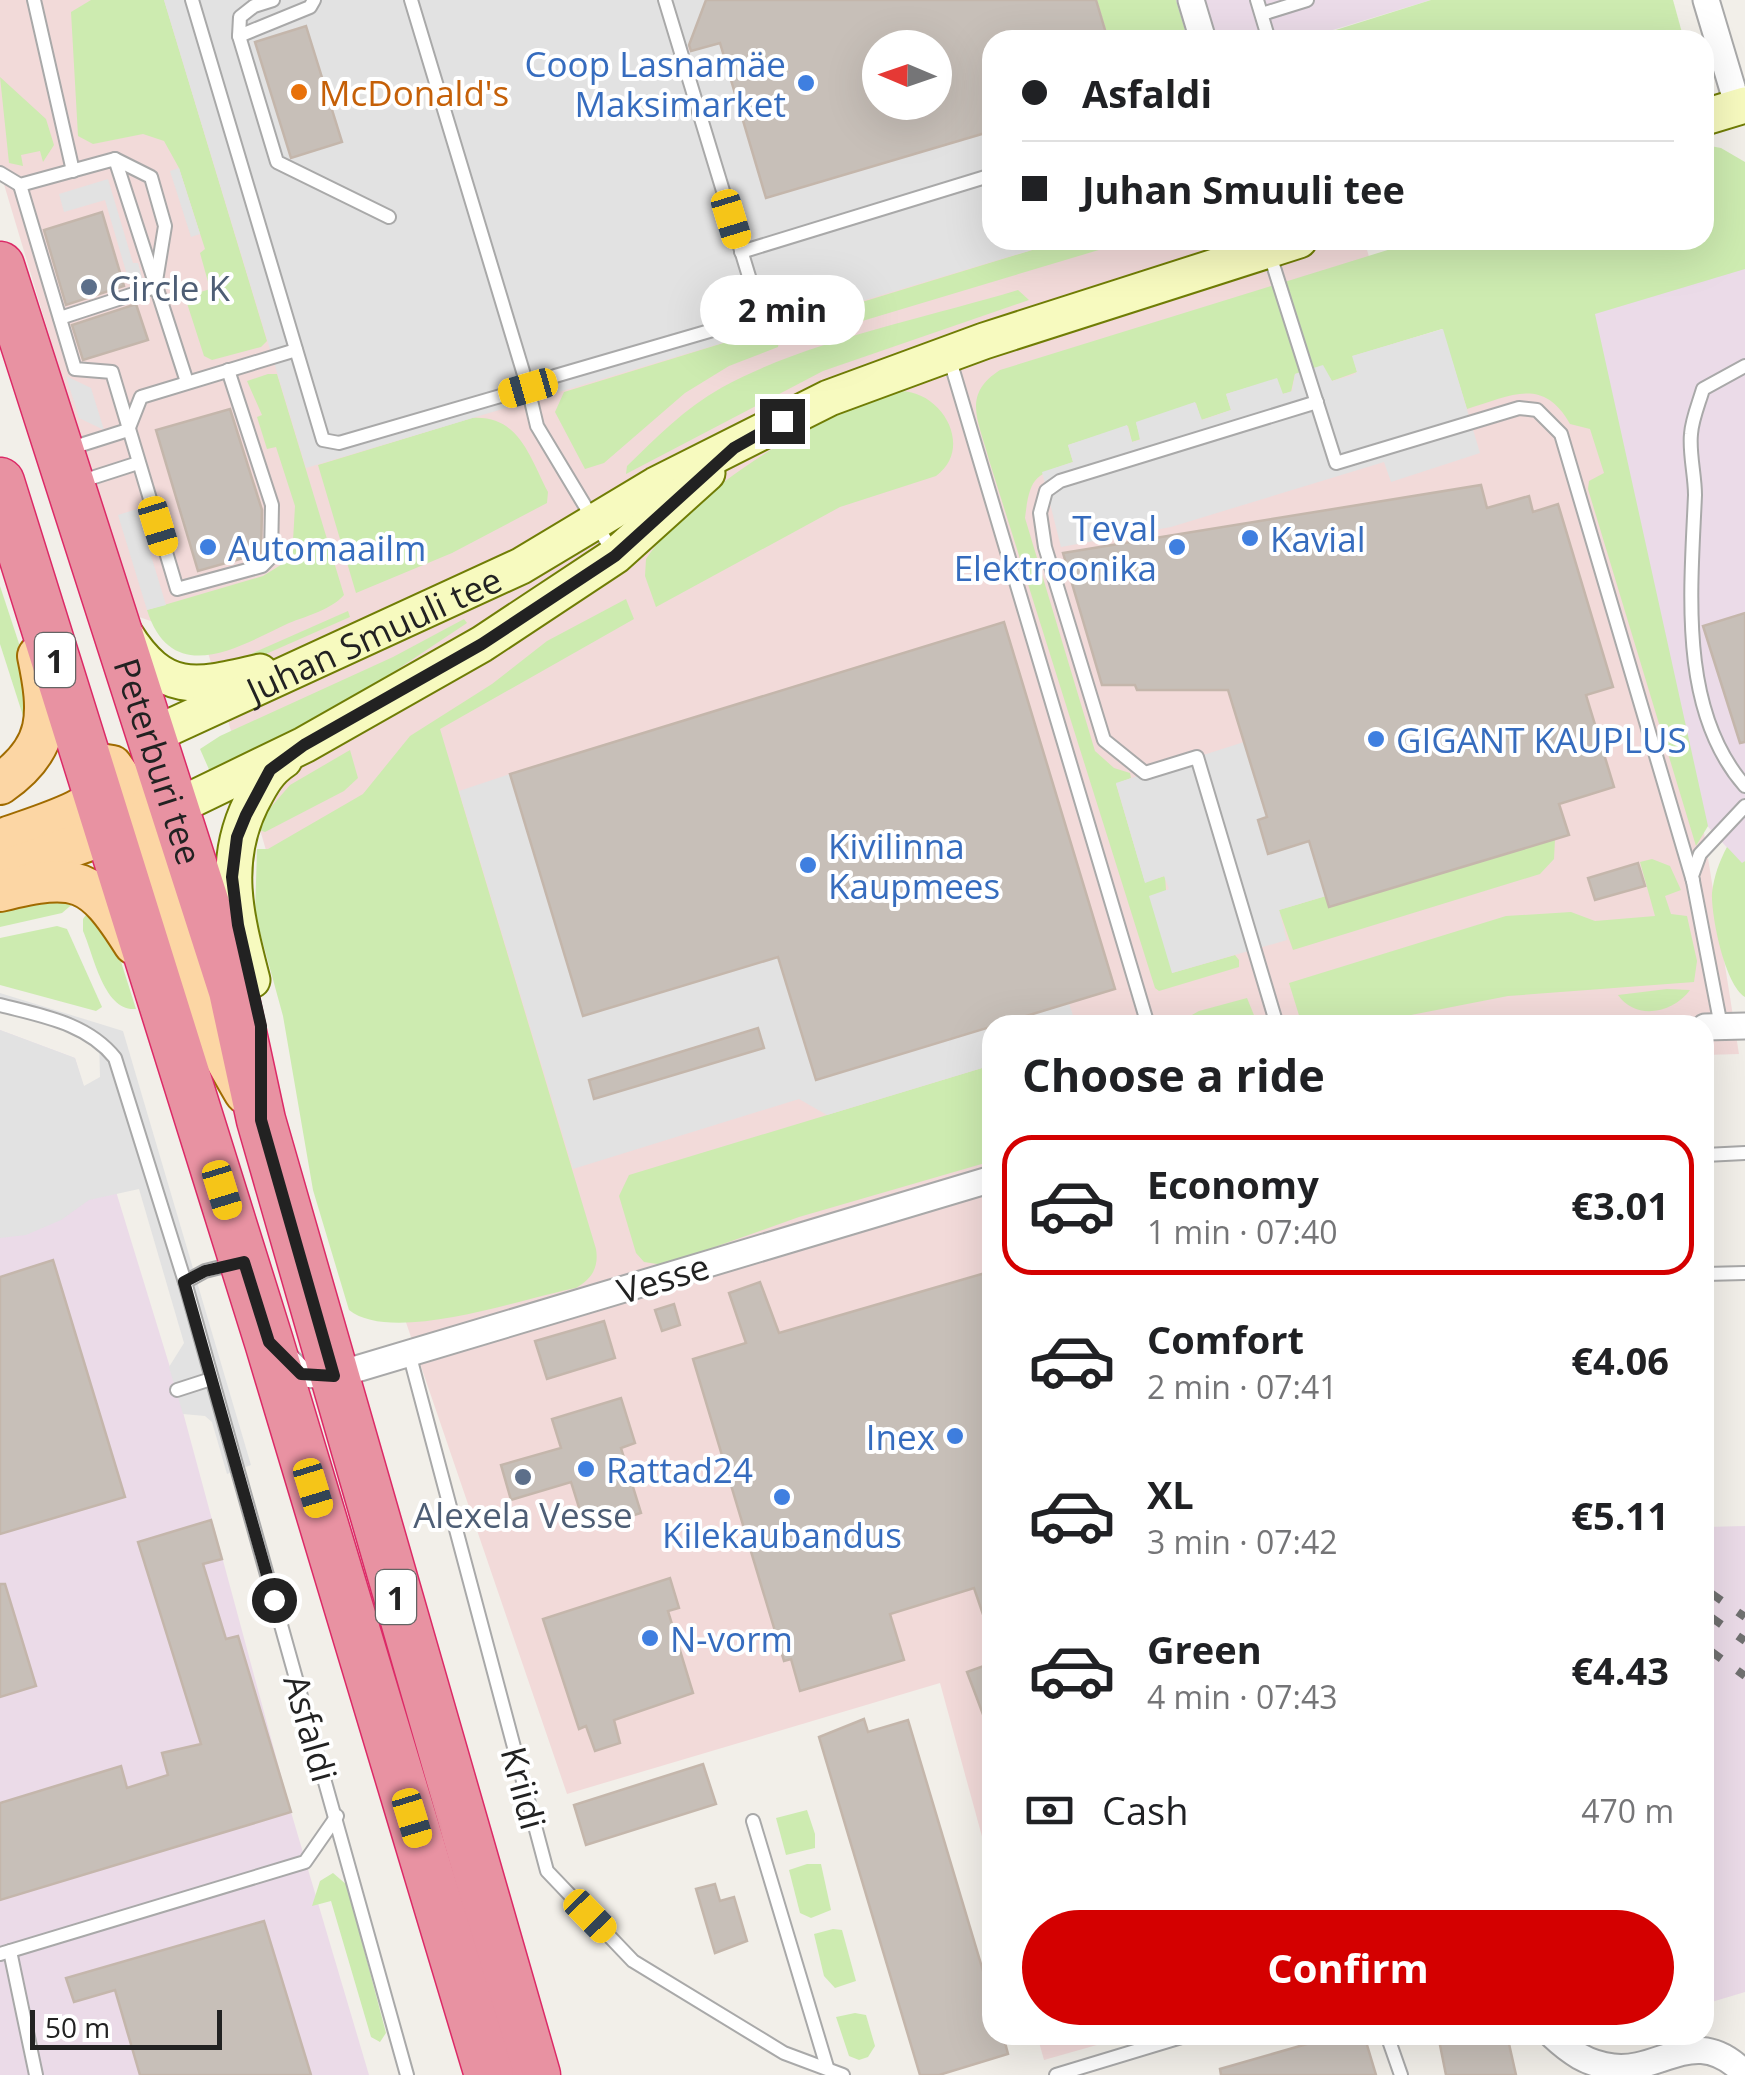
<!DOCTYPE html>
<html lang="en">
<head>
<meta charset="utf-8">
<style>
	:root { --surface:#fff; --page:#f6f6f6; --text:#202124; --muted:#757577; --line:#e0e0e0; --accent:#d40000 }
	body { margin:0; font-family:"Open Sans",sans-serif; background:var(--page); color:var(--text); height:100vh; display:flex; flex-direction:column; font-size:38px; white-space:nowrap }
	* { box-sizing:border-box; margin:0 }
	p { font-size:32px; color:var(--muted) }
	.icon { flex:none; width:55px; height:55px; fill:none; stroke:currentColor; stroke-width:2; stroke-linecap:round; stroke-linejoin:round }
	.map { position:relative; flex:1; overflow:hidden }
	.drawer { position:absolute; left:982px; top:1015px; width:732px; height:1030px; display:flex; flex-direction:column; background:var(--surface); border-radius:30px; box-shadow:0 10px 40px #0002 }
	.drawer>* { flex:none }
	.guide { position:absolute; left:982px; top:30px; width:732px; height:220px; border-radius:30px; box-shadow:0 10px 40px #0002; display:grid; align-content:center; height:220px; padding:0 40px; background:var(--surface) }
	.needle { width:65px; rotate:272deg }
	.fabs { position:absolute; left:862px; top:30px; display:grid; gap:20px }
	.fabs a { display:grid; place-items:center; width:90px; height:90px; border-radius:50%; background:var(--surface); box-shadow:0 10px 40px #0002; font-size:50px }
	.scale { position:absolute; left:30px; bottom:25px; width:192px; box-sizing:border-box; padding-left:10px; border:5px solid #222; border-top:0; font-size:28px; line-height:35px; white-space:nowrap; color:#222; -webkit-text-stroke:8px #fff; paint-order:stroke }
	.end { position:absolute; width:45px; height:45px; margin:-22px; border:12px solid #222; background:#fff; box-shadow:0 0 0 5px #fff }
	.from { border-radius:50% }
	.bubble { position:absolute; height:70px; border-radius:35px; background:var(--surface); box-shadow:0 10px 40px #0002; font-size:32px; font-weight:700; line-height:70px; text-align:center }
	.car { position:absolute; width:30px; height:60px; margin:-30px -15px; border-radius:12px; box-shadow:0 0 8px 2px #0007; background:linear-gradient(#f5c518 24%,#345 0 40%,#f5c518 0 76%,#345 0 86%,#f5c518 0) }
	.guide b { display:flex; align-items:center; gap:35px; height:95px; font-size:38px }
	.guide b+b { border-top:2px solid var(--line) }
	.guide i { width:25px; height:25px; background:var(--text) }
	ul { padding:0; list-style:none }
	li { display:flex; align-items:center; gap:30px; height:140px; margin:0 20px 15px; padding:0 20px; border:5px solid transparent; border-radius:30px }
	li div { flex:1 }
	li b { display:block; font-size:38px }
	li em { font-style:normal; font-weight:700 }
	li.selected { border-color:var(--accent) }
	li>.icon { width:90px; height:90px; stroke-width:1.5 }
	h2 { padding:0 40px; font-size:45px; line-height:120px }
	.pay { display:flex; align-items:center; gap:25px; height:110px; padding:0 40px; font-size:38px }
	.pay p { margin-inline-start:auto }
	.primary-button { display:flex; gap:20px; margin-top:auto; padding:20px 40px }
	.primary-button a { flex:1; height:115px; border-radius:60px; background:var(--accent); color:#fff; font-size:40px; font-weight:700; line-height:115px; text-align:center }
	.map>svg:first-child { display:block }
	.commercial { fill:#f2dad9; fill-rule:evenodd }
	.industrial { fill:#ebdbe8 }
	.grass { fill:#cdebb0 }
	.parking { fill:#e2e2e2 }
	.building { fill:#c7bfb8; stroke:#c4b6ab; stroke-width:2.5; fill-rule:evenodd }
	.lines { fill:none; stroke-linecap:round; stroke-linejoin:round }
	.lane-casing { stroke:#a9a9a9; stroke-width:16 }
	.street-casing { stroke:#a9a9a9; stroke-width:29 }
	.secondary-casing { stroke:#707d05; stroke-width:39 }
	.primary-casing { stroke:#a06b00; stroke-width:44 }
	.highway-casing { stroke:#dc2a67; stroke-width:51 }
	.lane { stroke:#fff; stroke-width:12 }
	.street { stroke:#fff; stroke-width:25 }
	.secondary { stroke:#f7fabf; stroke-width:35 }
	.primary { stroke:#fcd6a4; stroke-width:40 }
	.highway { stroke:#e892a2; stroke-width:48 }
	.rail { stroke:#707070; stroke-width:8; stroke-dasharray:20 20; stroke-linecap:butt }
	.route { stroke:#222; stroke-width:12 }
	.shop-dot { fill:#3f7fe0; stroke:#fff; stroke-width:4 }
	.food-dot { fill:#e8710a; stroke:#fff; stroke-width:4 }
	.service-dot { fill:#5c6f8a; stroke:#fff; stroke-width:4 }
	.labels { text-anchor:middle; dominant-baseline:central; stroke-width:8; stroke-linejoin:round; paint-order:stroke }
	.shield { fill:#fff; stroke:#646464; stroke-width:2.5 }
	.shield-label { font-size:32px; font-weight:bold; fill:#222 }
	.shop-label { font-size:35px; fill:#366cbe; stroke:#fff; text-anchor:start }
	.food-label { font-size:35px; fill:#c56008; stroke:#fff; text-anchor:start }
	.service-label { font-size:35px; fill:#4e5e75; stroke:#fff; text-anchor:start }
	.street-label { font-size:35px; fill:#222; stroke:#fff }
</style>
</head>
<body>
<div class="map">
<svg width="1745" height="2075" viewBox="0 0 1745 2075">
	<rect width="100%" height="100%" fill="#f2efe9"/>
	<g class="commercial">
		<path d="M0,0h1169l11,40h-188v200h372l31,103 189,-54 118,531 37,234 -34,1v-30h-713v848l-52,-190 -373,111 -170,-498 -193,-657 -71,-24 -133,-444zM880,48h55v54h-55z"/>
		<path d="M1037,2035h95l-88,25z"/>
	</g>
	<g class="industrial">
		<path d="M1169,0h262l-131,40h-120z"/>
		<path d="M1745,228v633l-3,3 -40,-44 -120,-542z"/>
		<path d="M0,1030l75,28 102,332 114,422 78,263h-369z"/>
		<path d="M1745,1526v466l-40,12v-477z"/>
	</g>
	<g class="grass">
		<path d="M91,0h73l103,341 -6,6 -49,13 -8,-4 -19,-59 25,-8 -10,-36 5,-4 -26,-81 -15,-27 -21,-7 -50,10 -15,-8 -7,-124z"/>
		<path d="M1097,0h79l12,40h-79z"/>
		<path d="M1431,0h242l11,40h-380z"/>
		<path d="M0,77l46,42 8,26 -11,17 -3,-11 -19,4 2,11 -14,-3z"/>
		<path d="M1705,145l16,3 24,14v107l-150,45 113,512 -12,20 -108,-357 1,-8 15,-8 -14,-44 -20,-5c-27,-48 -59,-28 -103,-15l-25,-80 -89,27 4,16 -25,9 -10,-15 -27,8 -4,18 -9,2 -5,-15 -51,15 5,16 -30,10 -5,-17 -60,20 5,16 -9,3 -4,-16 -60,19 5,17c-39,13 -43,15 -48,56l70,233 19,17 16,5 1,5 -15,6 29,98 20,-6 7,97 63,-18 4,5v7l-80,24 -4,-3 -166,-528c-10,-39 -28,-65 11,-90l420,-130h285z"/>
		<path d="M1065,240h67l-313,94 -19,-13z"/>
		<path d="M1018,290l11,10 -206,71 -197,103 1,-8c29,-28 58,-58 94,-78 82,-46 205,-70 297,-98z"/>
		<path d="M782,325l-4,22 -49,19 -44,27 -81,70 -19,6 -30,-57 9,-20z"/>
		<path d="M268,374h9l67,221c-12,14 -37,21 -55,28 -49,23 -117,66 -142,-13l116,-34 29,-18 3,-52 -19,-59 -9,2 -10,-32 5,-2 -15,-34z"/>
		<path d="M901,391c42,1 73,57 35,85l-96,31 -184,100 -11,-31 1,-17c45,-68 176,-150 255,-168z"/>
		<path d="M472,418c47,-3 57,38 76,74l-1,11 -95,50 -96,40 -38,-128z"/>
		<path d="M0,586l36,109 -11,27 -25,-78z"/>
		<path d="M626,599l8,20 -194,110 156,520c3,18 -4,30 -20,39 -53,10 -183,57 -227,22l-36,-120 -30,-174 -28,-102 2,-65h11l95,-55 47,-58 82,-52 55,-43z"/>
		<path d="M348,611l2,6 -125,55 3,-8z"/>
		<path d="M464,619l3,4 -129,86 -127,65 -11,-25 20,-13 173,-79z"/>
		<path d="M350,750l8,28 -14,13 -79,41 -12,-4 37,-43z"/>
		<path d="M1555,839l-1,20 -14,15 -247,76 -14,-40 47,-14 3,11z"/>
		<path d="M1727,847l15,16 3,-2v136c-20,-12 -34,-81 -33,-104 2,-17 7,-31 15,-46z"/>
		<path d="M1652,859l18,7 11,24 -16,6 6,18 16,2 10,45 -3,21 -186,14 -148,29h-58l-13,-42 217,-67 65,-4 24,9 60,-5 -15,-54z"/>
		<path d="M82,896l-20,17 -62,14v-25z"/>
		<path d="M93,905l17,22 26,82c-32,3 -42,-53 -53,-78v-12z"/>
		<path d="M57,926l10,3 35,78 -6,4 -96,-26v-47z"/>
		<path d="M1667,989l23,1c-17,23 -54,31 -72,5z"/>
		<path d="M1247,998l11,27h-84l25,-14z"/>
		<path d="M992,1065v96l-193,56 -135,48 -20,-3 -8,-9 -17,-57 10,-21z"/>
		<path d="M807,1810l8,24v14l-29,7 -10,-37z"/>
		<path d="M807,1864h14l10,46 -20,8 -11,-5 -11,-43z"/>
		<path d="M333,1873l14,12 39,148 -6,9 -9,-5 -40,-136 -19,5 8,-25z"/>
		<path d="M833,1929l9,1 14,51 -21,7 -11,-12 -10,-42z"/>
		<path d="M855,2013l11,2 9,31 -7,11 -9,3 -10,-4 -13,-39z"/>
	</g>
	<g class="parking">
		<path d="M164,0h542l-19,52 32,-9 47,155 226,-67v109h73l-759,228z"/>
		<path d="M179,168l21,66 -9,3 -21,-66z"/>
		<path d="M108,179l25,84h5l5,18 -13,4 -25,-85 -41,12 -5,-18z"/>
		<path d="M1443,329l37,124 -89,29 -7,-20 -213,65 -110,20 -19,-75 31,-10 -5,-17 59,-20 5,17 8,-2 -4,-18 59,-20 7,18 29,-10 -5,-16 51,-16 6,16 9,-3 3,-17 28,-9 9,16 21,-6 4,-3 -5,-16z"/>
		<path d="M66,376l25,12 13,42 -25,-12z"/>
		<path d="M137,509l29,96 -19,5 -29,-95z"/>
		<path d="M1244,742l23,75 2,36 28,-8 10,-11 19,62 -47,14 8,30 -115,33 -23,-77 20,-7 -5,-13 -19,7 -29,-100z"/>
		<path d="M510,774l74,242 194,-59 38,123 176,-53v38l-165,50 -28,-16 -226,70 -114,-378z"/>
		<path d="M0,993l123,38 128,434 -24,9 -15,-52 -7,-6 -22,-2 -14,-47 15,-24 -45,-154 -50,11 -28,20 -35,15 -26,3v-208l75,28 9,28 16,-9 -1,-38 -99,-33z"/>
		<path d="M1069,1003l7,22h-78z"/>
	</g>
	<g class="building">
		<path d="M706,0h390l12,40h-116v91l-226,67 -46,-155 -29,8 -2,-6zM880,48h55v54h-55z"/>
		<path d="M306,26l36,116 -51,16 -36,-116z"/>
		<path d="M102,212l22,74 -58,19 -22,-75z"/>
		<path d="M136,304l12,36 -65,20 -11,-35z"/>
		<path d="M230,409l32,101 -1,43 -63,18 -42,-141z"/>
		<path d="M1481,485l6,23 42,-12 4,16 25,-8 55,183 -27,8 28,92 -55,17 10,31 -240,72 -20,-66 -41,13 -10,-34 9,-3 -39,-127h-91l-2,-5h-33l-39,-132z"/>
		<path d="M1745,613v129l-5,1 -37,-117z"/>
		<path d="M1004,622l111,367 -299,91 -38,-123 -195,59 -73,-242z"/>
		<path d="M1638,863l7,23 -50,14 -7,-22z"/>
		<path d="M758,1028l6,20 -170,51 -5,-19z"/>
		<path d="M53,1260l72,237 -125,37v-257z"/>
		<path d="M992,1271v361h-3l-15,-44 -84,26 14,46 -104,31 -9,-32 -7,2 -91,-302 53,-16 -17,-50 31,-11 19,51z"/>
		<path d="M674,1304l6,21 -18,6 -7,-21z"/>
		<path d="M604,1321l11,37 -68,21 -12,-38z"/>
		<path d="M621,1398l14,45 -14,5 20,65 -55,17 -15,-48 -60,18 -10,-35 60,-17 -9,-29z"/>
		<path d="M211,1520l11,39 -19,5 23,75 12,-3 53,176 -291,88v-97l121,-37 6,22 41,-13 -6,-22 39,-9 -63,-202z"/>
		<path d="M670,1578l9,30 -11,3 25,82 -79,27 6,23 -25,8 -9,-25 -7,3 -36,-110z"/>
		<path d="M0,1584h5l31,102 -36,11z"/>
		<path d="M992,1663v70h-2l-23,-61z"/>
		<path d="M864,1719l4,13 40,-12 84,281v34h11l5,19 -69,21h-19l-101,-338z"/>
		<path d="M703,1764l13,40 -130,41 -12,-40z"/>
		<path d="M715,1884l5,17 14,-4 13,44 -32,12 -19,-64z"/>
		<path d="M264,1921l47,154h-171l-25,-85 -41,12 -8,-24z"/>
		<path d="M1338,2035h26l12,40h-155l-1,-6z"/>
		<path d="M1438,2035h69l9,40h-70z"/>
	</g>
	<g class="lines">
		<defs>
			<g id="lane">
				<path d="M34,0l39,171"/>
				<path d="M192,0l131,440 16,3 189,-55 9,38 77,128"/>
				<path d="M273,0l-19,6 -14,11 -1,19 38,126 112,55"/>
				<path d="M411,0l117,388 27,-12 206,-60 -96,-316"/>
				<path d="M1257,0l12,40"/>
				<path d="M1262,14l45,-14"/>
				<path d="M239,36l71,-29 4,-7"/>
				<path d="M0,173l20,12 95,-26 72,223"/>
				<path d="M20,185l55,184 37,3 65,217 85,-23 9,-9 1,-52 -44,-135"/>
				<path d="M741,252l251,-77"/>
				<path d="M1269,252l67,211 183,-55 18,2 24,24 132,447"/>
				<path d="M60,318l95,-31 10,-61 -14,-49 -36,-18"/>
				<path d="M949,357l199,668"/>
				<path d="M1745,366l-42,23c-4,14 -11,30 -12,45 -2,19 4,41 4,61 -4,95 -17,215 50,291"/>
				<path d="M128,430l13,-33 155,-47"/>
				<path d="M68,449l60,-19"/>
				<path d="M79,482l59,-19"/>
				<path d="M0,1005c42,11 87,18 115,53l70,224"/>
				<path d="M1277,1025l-80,-268 -52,16 -41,-33 -59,-193 -5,-34 6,-22 14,-10 257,-79"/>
				<path d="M1721,1026l-29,-150 8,-22 45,-48"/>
				<path d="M1705,1155l40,-2"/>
				<path d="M237,1263l-32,8 -20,11 222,793"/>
				<path d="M1705,1274l40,-1"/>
				<path d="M409,1353l138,518 86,90 151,92 59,22"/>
				<path d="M177,1390l34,-11"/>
				<path d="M753,1821l74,246"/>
				<path d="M10,1951l26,124"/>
				<path d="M0,1954l305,-92 32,-46"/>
				<path d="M1387,2035l14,40"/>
				<path d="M1056,2075l132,-40"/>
			</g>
			<g id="street">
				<path d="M1191,0l12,40"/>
				<path d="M1706,0l32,107"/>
				<path d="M1705,1027l40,-1"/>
				<path d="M280,1353l21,21 32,2 659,-197"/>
				<path d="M1552,2035c18,17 35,29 61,32 48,6 83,-45 132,7"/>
			</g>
			<g id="secondary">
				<path d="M1705,117l40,-12"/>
				<path d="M125,634c39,62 71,53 135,38"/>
				<path id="s1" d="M151,736l370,-170 135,-81 173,-87 155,-57 315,-101"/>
				<path d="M174,808l130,-63 178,-101 133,-88 92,-83"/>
				<path d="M252,980c-16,-62 -31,-116 -1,-177 9,-17 16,-32 33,-43"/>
			</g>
			<g id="primary">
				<path d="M87,762l25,4c53,72 66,169 95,251 9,27 24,52 38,76"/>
				<path d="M0,784c52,-36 50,-71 38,-128"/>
				<path d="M0,840c40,-15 91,-27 120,-61"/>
				<path d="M14,867l124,-44"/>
				<path d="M0,891c77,-19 92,-14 134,53"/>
			</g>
			<g id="highway">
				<path id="s2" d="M0,266l233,725 28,129 275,955"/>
				<path d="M0,482l269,860 220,733"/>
			</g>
		</defs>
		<use href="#lane" class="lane-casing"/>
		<use href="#street" class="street-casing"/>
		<use href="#secondary" class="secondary-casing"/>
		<use href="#primary" class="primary-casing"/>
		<use href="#highway" class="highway-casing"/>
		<use href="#lane" class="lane"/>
		<use href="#street" class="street"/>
		<use href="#secondary" class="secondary"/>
		<use href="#primary" class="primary"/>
		<use href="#highway" class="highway"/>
		<g class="rail">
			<path d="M1705,1589l40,28"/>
			<path d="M1705,1613l40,28"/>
			<path d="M1705,1647l40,29"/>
		</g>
	</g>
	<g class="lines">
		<path class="route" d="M274,1600l-90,-318 21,-11 39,-9 25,80 32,32 33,2 -73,-256v-94l-23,-101 -6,-48 5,-40 9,-22 24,-45 34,-25 178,-101 133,-88 119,-108 48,-27"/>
	</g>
	<g class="shop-dot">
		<circle cx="806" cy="83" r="10"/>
		<circle cx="1250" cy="538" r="10"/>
		<circle cx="208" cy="547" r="10"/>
		<circle cx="1177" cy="547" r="10"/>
		<circle cx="1376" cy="739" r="10"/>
		<circle cx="808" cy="865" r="10"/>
		<circle cx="955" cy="1436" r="10"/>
		<circle cx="586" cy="1469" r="10"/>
		<circle cx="782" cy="1497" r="10"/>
		<circle cx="650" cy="1638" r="10"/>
	</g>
	<circle class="food-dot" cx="299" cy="92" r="10"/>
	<g class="service-dot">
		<circle cx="89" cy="287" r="10"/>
		<circle cx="523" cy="1477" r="10"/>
	</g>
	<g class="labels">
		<g class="shield">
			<rect x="35" y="633" width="40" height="54" rx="8"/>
			<rect x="376" y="1570" width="40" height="54" rx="8"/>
		</g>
		<g class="shield-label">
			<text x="55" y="660">1</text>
			<text x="396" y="1597">1</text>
		</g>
		<g class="shop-label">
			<text x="786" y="63" text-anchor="end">Coop Lasnamäe<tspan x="786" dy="40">Maksimarket</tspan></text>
			<text x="1157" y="527" text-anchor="end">Teval<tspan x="1157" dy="40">Elektroonika</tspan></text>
			<text x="1270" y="538">Kavial</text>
			<text x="228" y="547">Automaailm</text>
			<text x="1396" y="739">GIGANT KAUPLUS</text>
			<text x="828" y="845">Kivilinna<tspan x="828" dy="40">Kaupmees</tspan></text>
			<text x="935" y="1436" text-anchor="end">Inex</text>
			<text x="606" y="1469">Rattad24</text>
			<text x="782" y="1534" text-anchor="middle">Kilekaubandus</text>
			<text x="670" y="1638">N-vorm</text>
		</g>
		<g class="food-label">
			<text x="319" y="92">McDonald's</text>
		</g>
		<g class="service-label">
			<text x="109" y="287">Circle K</text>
			<text x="523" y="1514" text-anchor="middle">Alexela Vesse</text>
		</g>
		<g class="street-label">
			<text stroke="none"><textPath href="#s1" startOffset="245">Juhan Smuuli tee</textPath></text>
			<text stroke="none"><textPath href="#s2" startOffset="520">Peterburi tee</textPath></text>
			<text transform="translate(663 1278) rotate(-17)">Vesse</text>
			<text transform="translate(311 1728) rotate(74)">Asfaldi</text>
			<text transform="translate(524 1788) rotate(75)">Kriidi</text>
		</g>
	</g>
</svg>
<div class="fabs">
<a><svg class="needle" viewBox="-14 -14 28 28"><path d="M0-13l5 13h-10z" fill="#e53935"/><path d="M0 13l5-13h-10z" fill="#757577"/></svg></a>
</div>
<div class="scale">50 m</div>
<i class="end from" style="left:274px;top:1600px"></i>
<i class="end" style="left:782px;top:421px"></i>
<div class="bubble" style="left:700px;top:275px;width:165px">2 min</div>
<i class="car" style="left:731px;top:219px;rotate:163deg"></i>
<i class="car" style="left:528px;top:388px;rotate:254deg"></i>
<i class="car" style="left:158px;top:526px;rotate:163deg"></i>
<i class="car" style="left:222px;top:1190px;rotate:163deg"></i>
<i class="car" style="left:313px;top:1488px;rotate:163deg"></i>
<i class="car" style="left:412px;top:1818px;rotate:163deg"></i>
<i class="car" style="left:590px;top:1916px;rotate:136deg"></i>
<div class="guide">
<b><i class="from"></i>Asfaldi</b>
<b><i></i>Juhan Smuuli tee</b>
</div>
<section class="drawer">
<h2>Choose a ride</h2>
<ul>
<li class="selected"><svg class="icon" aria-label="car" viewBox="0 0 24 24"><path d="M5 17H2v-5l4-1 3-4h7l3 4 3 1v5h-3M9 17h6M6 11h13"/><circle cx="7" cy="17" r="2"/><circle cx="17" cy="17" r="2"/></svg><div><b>Economy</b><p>1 min · 07:40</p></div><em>€3.01</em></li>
<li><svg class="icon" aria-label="car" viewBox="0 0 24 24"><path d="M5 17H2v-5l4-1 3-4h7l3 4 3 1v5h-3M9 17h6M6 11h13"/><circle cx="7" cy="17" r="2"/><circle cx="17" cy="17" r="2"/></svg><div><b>Comfort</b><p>2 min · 07:41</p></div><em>€4.06</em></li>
<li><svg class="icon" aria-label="car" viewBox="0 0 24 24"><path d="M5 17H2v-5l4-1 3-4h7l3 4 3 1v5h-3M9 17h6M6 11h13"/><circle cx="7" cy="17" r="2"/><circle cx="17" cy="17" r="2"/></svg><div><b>XL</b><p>3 min · 07:42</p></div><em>€5.11</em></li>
<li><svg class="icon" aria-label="car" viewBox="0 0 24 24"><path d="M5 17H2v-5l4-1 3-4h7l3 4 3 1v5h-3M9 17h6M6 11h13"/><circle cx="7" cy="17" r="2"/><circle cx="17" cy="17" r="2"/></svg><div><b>Green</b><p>4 min · 07:43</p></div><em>€4.43</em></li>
</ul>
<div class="pay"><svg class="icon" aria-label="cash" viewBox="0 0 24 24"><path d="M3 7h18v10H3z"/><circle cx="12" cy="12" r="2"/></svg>Cash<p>470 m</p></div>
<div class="primary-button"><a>Confirm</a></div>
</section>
</div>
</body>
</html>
